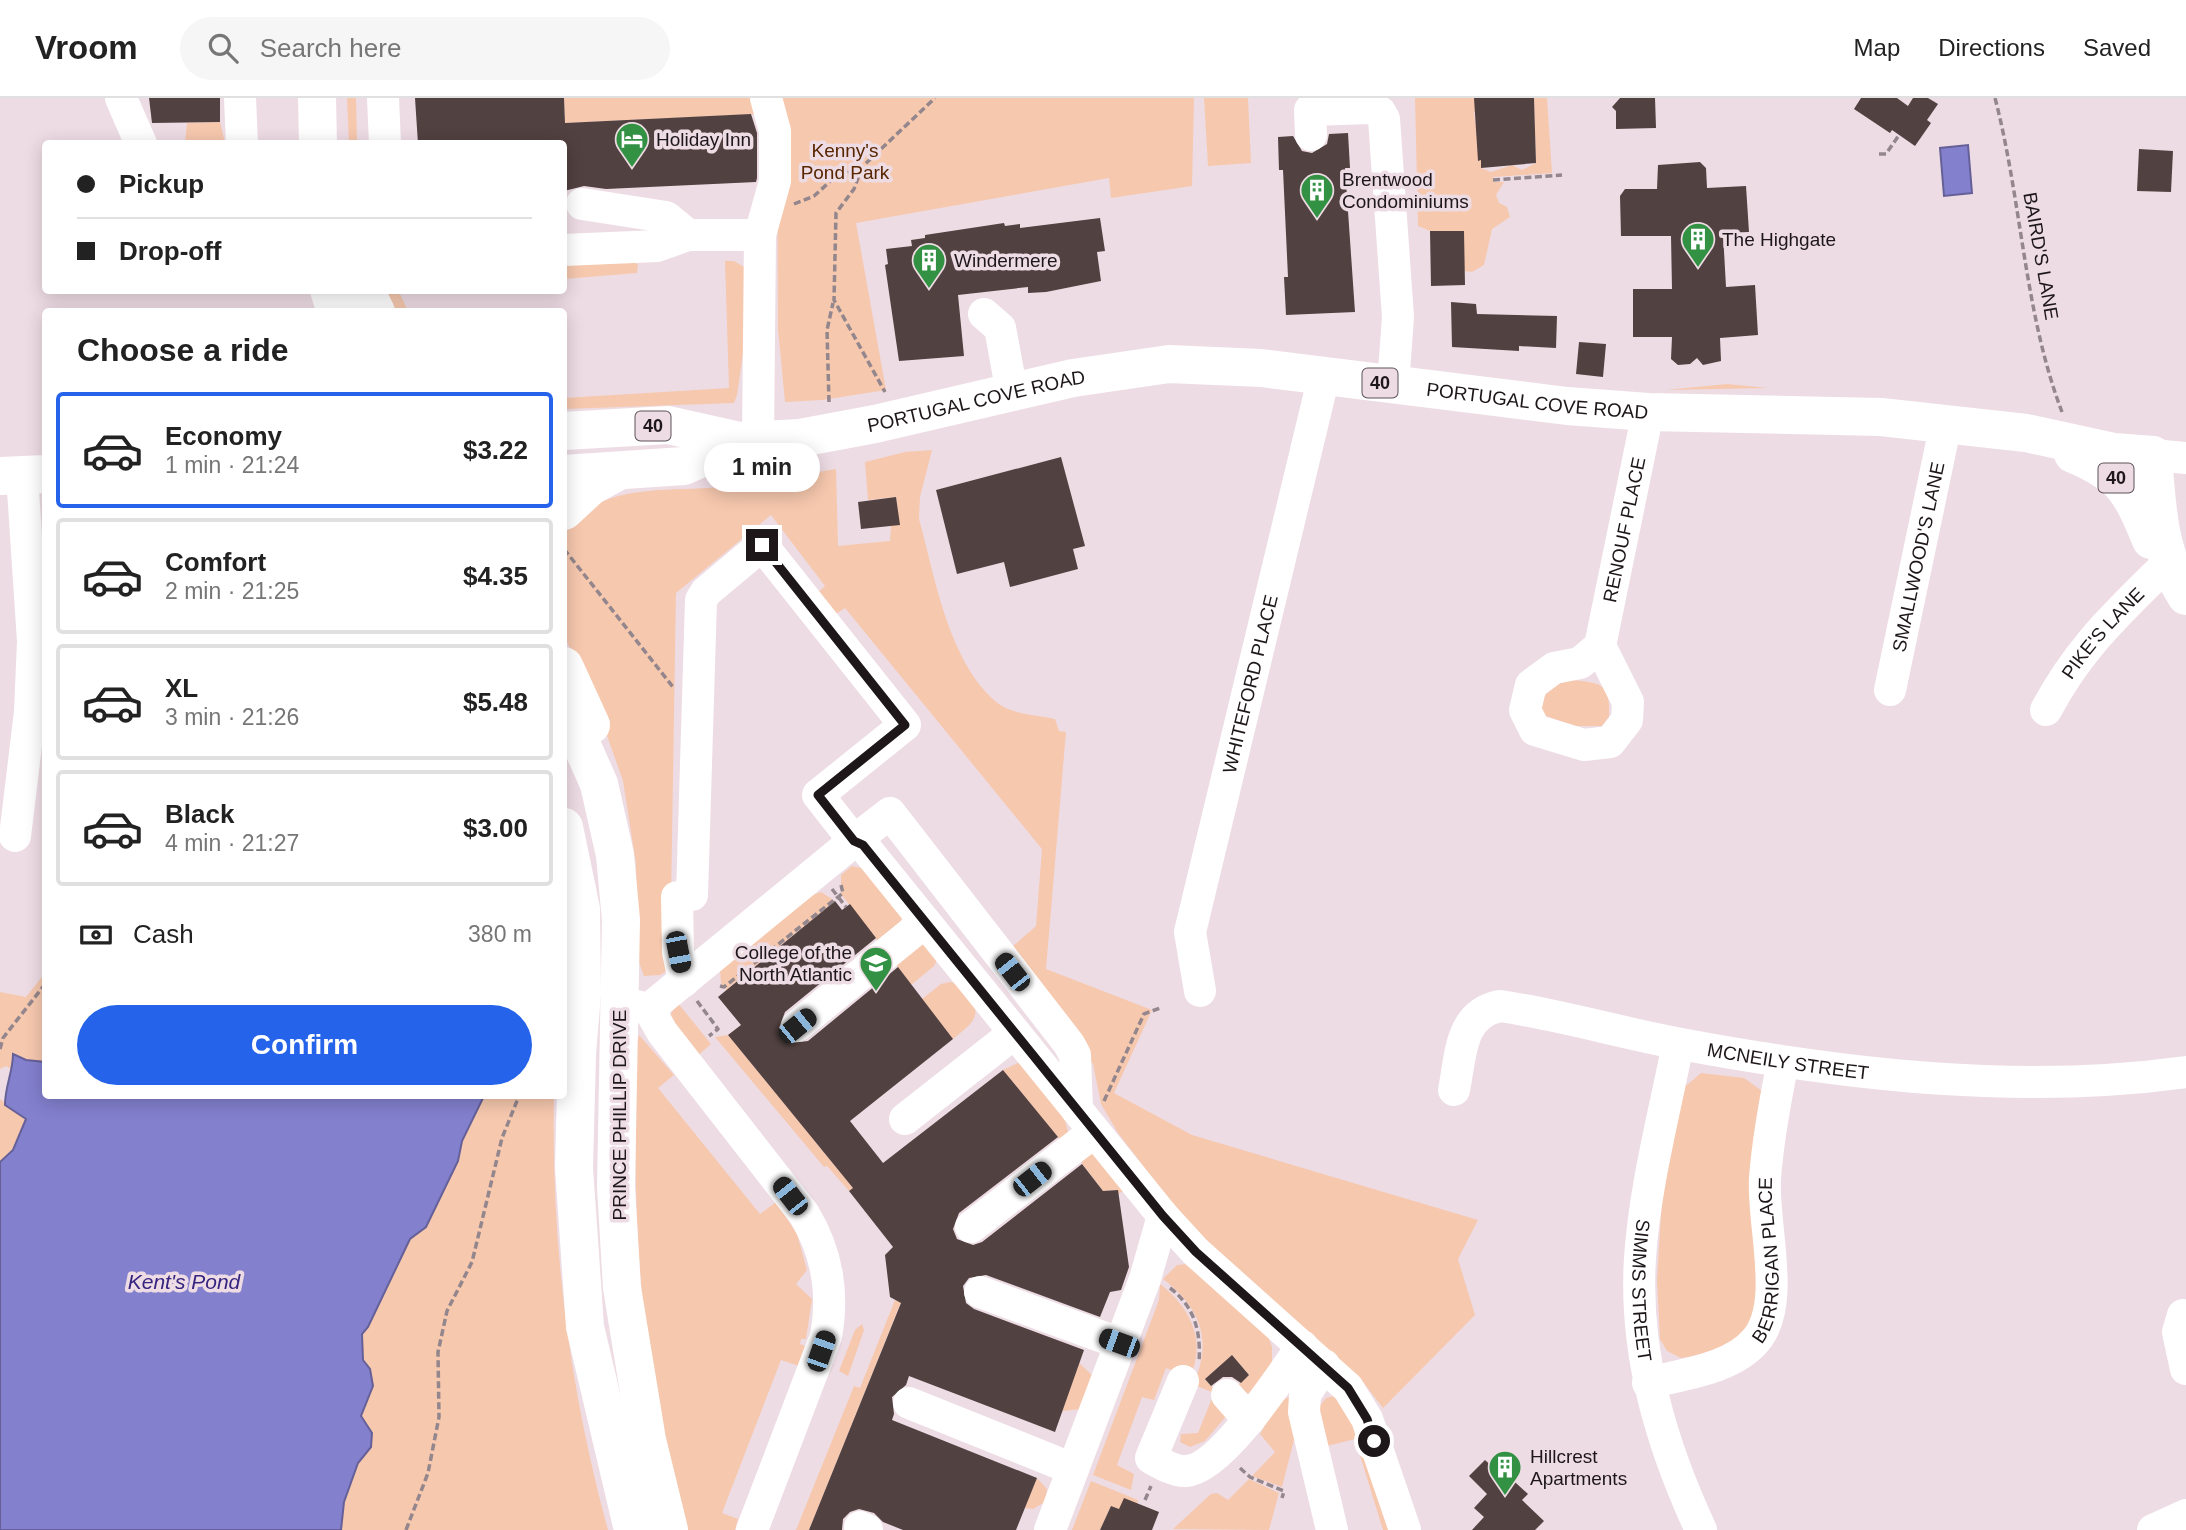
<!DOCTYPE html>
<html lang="en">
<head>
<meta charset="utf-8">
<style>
	:root { --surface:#fff; --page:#f6f6f6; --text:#222; --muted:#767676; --line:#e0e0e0; --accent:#2563eb }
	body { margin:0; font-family:Arial,sans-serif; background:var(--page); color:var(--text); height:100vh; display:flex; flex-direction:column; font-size:26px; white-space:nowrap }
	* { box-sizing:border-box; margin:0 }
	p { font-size:23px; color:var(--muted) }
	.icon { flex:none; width:38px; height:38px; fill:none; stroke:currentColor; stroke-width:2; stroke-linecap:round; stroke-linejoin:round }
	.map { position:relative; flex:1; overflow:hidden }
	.side { position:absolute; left:42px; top:210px; width:525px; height:791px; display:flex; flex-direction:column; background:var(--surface); border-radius:7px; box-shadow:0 4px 18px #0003 }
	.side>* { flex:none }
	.guide { position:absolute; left:42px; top:42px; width:525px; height:154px; border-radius:7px; box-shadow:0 4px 18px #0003; display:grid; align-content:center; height:154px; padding:0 35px; background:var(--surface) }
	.end { position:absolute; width:32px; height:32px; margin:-16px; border:9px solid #1e171a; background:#fff; box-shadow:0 0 0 4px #fff }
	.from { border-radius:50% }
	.bubble { position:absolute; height:49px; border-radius:24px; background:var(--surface); box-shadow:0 4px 18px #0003; font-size:23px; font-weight:800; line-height:49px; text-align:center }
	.car { position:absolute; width:21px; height:42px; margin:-21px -10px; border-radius:9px; box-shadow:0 0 5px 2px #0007; background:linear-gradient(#222 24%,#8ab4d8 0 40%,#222 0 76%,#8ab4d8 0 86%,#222 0) }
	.guide b { display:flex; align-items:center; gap:24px; height:66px; font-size:26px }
	.guide b+b { border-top:2px solid var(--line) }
	.guide i { width:18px; height:18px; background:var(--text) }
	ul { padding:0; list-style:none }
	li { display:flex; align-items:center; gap:21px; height:116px; margin:0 14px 10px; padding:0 21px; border:4px solid var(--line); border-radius:7px }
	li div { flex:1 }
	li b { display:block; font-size:26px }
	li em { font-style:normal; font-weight:800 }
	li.current { border-color:var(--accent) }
	li>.icon { width:63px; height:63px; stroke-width:1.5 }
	h2 { padding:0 35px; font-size:32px; line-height:84px }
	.pay { display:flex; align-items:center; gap:18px; height:77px; padding:0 35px; font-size:26px }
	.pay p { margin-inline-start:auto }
	.cta { display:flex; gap:14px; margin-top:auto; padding:14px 35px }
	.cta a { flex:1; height:80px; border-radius:42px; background:var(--accent); color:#fff; font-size:28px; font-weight:800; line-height:80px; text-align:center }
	header { display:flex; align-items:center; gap:42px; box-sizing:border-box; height:98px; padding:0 35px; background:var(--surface); border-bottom:2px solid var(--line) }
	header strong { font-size:33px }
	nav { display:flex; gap:38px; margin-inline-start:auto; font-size:24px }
	.search { width:490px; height:63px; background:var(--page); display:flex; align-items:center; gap:18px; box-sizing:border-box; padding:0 24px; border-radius:38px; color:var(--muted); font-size:26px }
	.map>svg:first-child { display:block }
	.green { fill:#f6c8ae }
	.water { fill:#8380ce; stroke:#656098; stroke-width:2 }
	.building { fill:#514140 }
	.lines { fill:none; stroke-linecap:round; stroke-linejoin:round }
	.path { stroke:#93868c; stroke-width:3.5; stroke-dasharray:7 3.5; stroke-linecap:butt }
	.minor { stroke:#fff; stroke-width:32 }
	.major { stroke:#fff; stroke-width:38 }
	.route { stroke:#1e171a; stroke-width:9 }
	.labels { text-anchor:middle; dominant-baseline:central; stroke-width:7; stroke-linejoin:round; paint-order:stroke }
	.shield { fill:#eedce4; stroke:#5c5257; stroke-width:2 }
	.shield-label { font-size:18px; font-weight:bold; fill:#1e171a }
	.poi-label { font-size:19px; fill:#1e171a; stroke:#eedce4; text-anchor:start }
	.park-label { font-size:19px; fill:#582600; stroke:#eedce4 }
	.street-label { font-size:19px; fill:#1e171a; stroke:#eedce4 }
	.water-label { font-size:21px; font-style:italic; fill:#362580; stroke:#eedce4 }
</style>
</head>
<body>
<header>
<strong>Vroom</strong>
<div class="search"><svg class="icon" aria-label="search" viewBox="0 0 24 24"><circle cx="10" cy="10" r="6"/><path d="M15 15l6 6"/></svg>Search here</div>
<nav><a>Map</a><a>Directions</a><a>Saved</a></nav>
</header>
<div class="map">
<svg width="2186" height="1432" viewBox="0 0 2186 1432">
	<rect width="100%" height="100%" fill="#eedce4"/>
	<g class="green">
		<path d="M347,0h9l1,45h-8z"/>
		<path d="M564,0h190l6,16 -195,9z"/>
		<path d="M777,0h417l-2,88 -81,12 -2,-20 -253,45 30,167 -64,10 -37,2 -7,-73z"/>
		<path d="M1204,0h44l3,65 -43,3z"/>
		<path d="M1415,0h59l4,14h-4l1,10 3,1v37h3v8l10,4 21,-7 10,5 14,-7 -2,-65h13l5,75 -59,4v5h11l-8,13 3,8 8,4 3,10 -18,12 -8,36 -12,7 -8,-1 -1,-40h-33l-12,-5z"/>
		<path d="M220,24l5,21h-40l2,-20z"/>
		<path d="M633,162l5,5 -1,8 -73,6v-14z"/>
		<path d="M725,163h9l15,9 -2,56 -10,69 -3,8 -170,6v-11l165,-10z"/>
		<path d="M383,193h25l-9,1 9,19h-15z"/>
		<path d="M1727,286l41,4 -102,2z"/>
		<path d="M932,352l-12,47 -1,22c16,58 30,146 80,185 12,10 40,11 56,15l4,12 7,1 -20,237 106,41 -38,83 78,42 286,85 -20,39 17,56 -92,93 -20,-26 -175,-158 -70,-91 -17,-29 -8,-40 -89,-110 32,-28 6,-77 -197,-241 -14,9 -17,-21 11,-10 -54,-71 -95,78 -6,368 -2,9 -8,5 -16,1 -6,-16 -2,-96 -13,-83 -24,-68 -35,-78v-100c35,-57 109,-41 165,-49v5l12,-1v-5l95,-16 2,77 52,-5 1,-15 8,-2 -3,-27 -28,3 -3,-38 40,-10z"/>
		<path d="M1572,582c31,3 38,4 37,37l-7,9h-27l-32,-11 -3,-12c8,-14 16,-20 32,-23z"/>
		<path d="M852,768l13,3 37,47 -2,8 -20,20 -39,-50v-19z"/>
		<path d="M821,794l14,9 -109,89 -5,-7 -1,-14 93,-74z"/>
		<path d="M925,845l13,15 -4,8 -23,19 -17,-23 19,-15z"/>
		<path d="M45,875v89l-19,-2 -12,-6 -1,16 -7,-4 -6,3v-77l26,5z"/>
		<path d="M950,884c9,2 12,6 18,13 17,21 2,30 -15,44l-31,-40 19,-15z"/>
		<path d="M677,904l34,42 -15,13 -26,-41z"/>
		<path d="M639,937l35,40 -16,13 102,126 16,-12 21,32 10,36 -11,14 16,15 -6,40h-5l-1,5 5,2 -6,20 -18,-6 -59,153 16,6 -3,11h-48c-41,-135 -54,-275 -51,-415 0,-22 -4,-61 3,-80z"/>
		<path d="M728,937l125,153 -4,3 -22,-25 -3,1 -109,-130z"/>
		<path d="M1018,965l6,2 40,51 5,20 -5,9 -61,-75z"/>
		<path d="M1701,975l43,5 18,13c-4,55 -12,112 -7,168 1,17 8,49 -3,64 -14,20 -47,32 -71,35l-14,-7 -7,-12 -3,-59 6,-98 21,-99 3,2z"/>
		<path d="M484,998h70c-3,148 15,291 54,434h-267l3,-28 14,-39 13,-16 1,-14 -11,-17 12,-30 -10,-26 -1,-26 6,-7 42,-88 16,-13 32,-65 4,-20z"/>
		<path d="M0,1001l27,19 -15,32 -12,12z"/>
		<path d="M1090,1056l7,1 28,35 -7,4 -1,-4 -14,1 -26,-34z"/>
		<path d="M1187,1166l79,67 6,16v23l-22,24 -15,-6 14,-13 -17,-20 -27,24 18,20 5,15 -23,27 -15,6 -10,-5 1,-8 17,-1 16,-40 -17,-7 -2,-6c18,-43 3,-74 -32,-101l14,-14z"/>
		<path d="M1160,1186c30,23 47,57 30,93l-24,-9 -12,32 -12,-3 -25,68 17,9 -3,16 -38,-15 66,-175z"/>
		<path d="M895,1202l6,2 -92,228h-13l58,-144 6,2z"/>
		<path d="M862,1226l2,6 -16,46 -9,-5 16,-41z"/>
		<path d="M1079,1265l15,14 -11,32 -21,2z"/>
		<path d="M1337,1297l7,6 50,129h-11l-28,-91 -28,7 -12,-34 11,-14z"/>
		<path d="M1291,1298l7,42 -4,2 -12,47 -30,-11 23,-24 -15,-18 19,-32z"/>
		<path d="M1037,1380l10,11 -2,13 -12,7 -9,-1z"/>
		<path d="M1249,1381l30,14 -10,37 -96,-1 38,-35 6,-1 11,7z"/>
		<path d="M1091,1383l47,19 -1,4 -18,5 -8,-3 -11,24h-28z"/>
	</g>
	<g class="water">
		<path d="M1968,47l4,48 -28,3 -4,-48z"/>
		<path d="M13,956l13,6 19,2 1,34h438l-22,45 -4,20 -32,66 -16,12 -42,88 -6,7 1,26 7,9 3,17 -12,30 11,17 -1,14 -13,16 -14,39 -3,28h-341v-368l13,-12 13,-31 -21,-14c0,-19 8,-33 8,-51z"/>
	</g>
	<g class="building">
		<path d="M149,0h71v24l-68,1z"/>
		<path d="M415,0h149l1,25 186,-9 6,19v45l-1,4 -150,7 -22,-3 -20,5v-47h-146z"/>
		<path d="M1474,0h60l2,65 -55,5v-8l-3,1z"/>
		<path d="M1620,0h35l1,30 -40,1v-18l-4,-4z"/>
		<path d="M1861,0h36l11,8 5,-8h15l10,6 -11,16 4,3 -16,23 -23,-16 -2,3 -36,-24z"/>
		<path d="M1348,35l2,35h-5l10,144 -69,3 -2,-38h4l-5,-107h-4l-1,-33 15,-1 9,15 10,2 15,-9 2,-10z"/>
		<path d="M2139,51l34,2 -2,41 -34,-1z"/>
		<path d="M1700,64l6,6 1,20 39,-2 3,46 -26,1 3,54 29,-2 3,50 -38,3 1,23 -18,4 -6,-7 -7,6 -12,1 -7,-6 1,-22h-39v-48h39l-1,-53h-50l-1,-40 5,-7h32l1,-24z"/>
		<path d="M1100,120l5,33 -8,1 4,29 -55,11 -18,1v-6l-70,8 6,61 -65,5 -14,-96 3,-1 -2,-15 26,-3 -1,-6 14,-2v-3l79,-12 1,3 15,-2v4z"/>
		<path d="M1430,133h34l1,54 -34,1z"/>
		<path d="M1451,204l25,2 1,10 80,2 -1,32 -37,-2v5l-67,-4z"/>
		<path d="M1579,244l27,2 -3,33 -27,-3z"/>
		<path d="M1061,359l24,89 -12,3 5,20 -68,18 -6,-25 -47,12 -21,-84z"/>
		<path d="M896,399l4,28 -39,4 -3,-27z"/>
		<path d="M835,803l7,9 8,-6 26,34 -91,74 -6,16 4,10 8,5 17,-2 90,-74 55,72 -103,82 33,42 120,-93 55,67 -99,76 -6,16 4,10 16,6 9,-3 100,-78 21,27 15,-1 11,77 -8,23 -11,2 -10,25 -114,-42 -17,3 -6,8 3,17 8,6 110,41 -29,82 -146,-56 -3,9 -14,12 2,17 -2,6 145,58 -21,52h-113l-20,-8 -9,-9 -15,-4 -9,3 -7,7 -1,11h-33l92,-227 -11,-6 -5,-42 8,-8 -44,-56 4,-3 -125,-153 13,-10 -23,-28z"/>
		<path d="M1232,1257l17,20 -8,8 -9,-6h-9l-12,9 -6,-7z"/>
		<path d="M1485,1362l16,15 3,-3 24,22 -6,6 22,21 -9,9h-63l12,-13 -10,-9 13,-14 -18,-18z"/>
		<path d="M1124,1400l35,14 -7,18h-52l11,-24 8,3z"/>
	</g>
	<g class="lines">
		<g class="path">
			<path d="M1995,0c27,104 29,214 67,314"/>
			<path d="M1879,56h7l13,-19"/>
			<path d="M862,69l-8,22 -18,24 -2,87 51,92"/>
			<path d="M1493,82l69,-5"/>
			<path d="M794,106l20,-8 20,-18 28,-11 73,-69"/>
			<path d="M829,304l-2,-72 6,-27"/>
			<path d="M564,451l109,138"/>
			<path d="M832,791l14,18"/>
			<path d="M720,888l4,1 114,-90 5,-4 -2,-8"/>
			<path d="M697,903l21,28 -9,7"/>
			<path d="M0,951l3,-11 43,-55"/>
			<path d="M1104,1003l40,-87 16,-6"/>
			<path d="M1170,1190c25,19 31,44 29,74"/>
			<path d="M1240,1370l10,9 34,14 -2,7"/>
			<path d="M1145,1402l6,-14"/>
			<path d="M406,1432l22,-57 11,-56 -1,-65 9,-41 25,-49 30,-124 17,-42"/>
		</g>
		<g class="minor">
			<path d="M121,0l20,46"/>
			<path d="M240,0l2,46"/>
			<path d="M383,0l2,46"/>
			<path d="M1311,37l-1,-25 61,-2 9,4 4,7 14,198 -5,68"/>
			<path d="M582,106l84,13 22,18"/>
			<path d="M564,152l93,-4 31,-11h72"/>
			<path d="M984,216l16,14 12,65"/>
			<path d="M758,342l2,-205 15,-54v-50l-9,-33"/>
			<path d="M2153,357l33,3"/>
			<path id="s1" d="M1600,548l28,56 -1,18 -17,22 -26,3 -49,-15 -10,-20 6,-25 23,-17 26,-5 20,-17 48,-234"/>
			<path id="s2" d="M1890,592l56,-267"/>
			<path id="s3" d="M2046,612c34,-64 72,-97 123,-148"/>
			<path d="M15,738l15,-124 3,-71 -11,-166"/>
			<path d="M684,883l-6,-29 -1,-55 15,-2 9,-295 5,-8 56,-47 143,180 -87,70 36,46 36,-28 179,231 6,11 2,55"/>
			<path id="s4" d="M1200,893l-10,-59 134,-556"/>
			<path d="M628,906l21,5 13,23 142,182c23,38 30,79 22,122l-74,194"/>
			<path d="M649,911l205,-168 9,4 300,371 33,36 152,136 19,31 38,111"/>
			<path d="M797,928l128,-104"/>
			<path id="s5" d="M1678,946c-14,71 -33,141 -38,214 -6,95 21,186 61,272"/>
			<path id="s6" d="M1454,992c7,-34 5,-76 46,-84 61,9 121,27 181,38 166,31 337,51 505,28"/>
			<path d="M905,1021l108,-85"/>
			<path d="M971,1129l123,-95"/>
			<path d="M980,1194l139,51"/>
			<path d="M2183,1217l-5,17 8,37"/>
			<path d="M1324,1267l-19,30 -1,17 28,118"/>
			<path d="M1183,1283l-32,77c9,5 24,14 35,13 35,-2 96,-96 116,-125"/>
			<path id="s7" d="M1648,1285c35,-9 84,-14 108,-43 31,-37 6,-115 9,-162 3,-39 10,-77 18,-116"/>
			<path d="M1227,1297l22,25"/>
			<path d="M909,1305l164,66"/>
			<path d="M860,1429l7,3"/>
			<path d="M1050,1432l95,-251 18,-63"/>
			<path d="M2153,1432l33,-15"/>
		</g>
		<g class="major">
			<path d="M317,0l1,46"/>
			<path d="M329,192l7,22"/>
			<path d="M365,192l11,22"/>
			<path id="s8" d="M564,333l104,-6 72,16 60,-3 75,-14 198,-46 96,-14 92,4 306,38 81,6 233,5 145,16 88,19 39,3c4,50 5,98 33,141"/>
			<path d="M2073,356c51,21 58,38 78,86"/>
			<path d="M564,376l120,-8 56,-25"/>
			<path d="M0,378l46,-2"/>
			<path d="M564,413l27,-25 26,-14"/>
			<path d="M564,568l27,59"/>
			<path d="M564,607l35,79 16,71 6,65 -5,267 6,101 25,152 22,90"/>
			<path d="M564,729l17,82 1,85 -5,60 -3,114 11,159 48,203"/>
		</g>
	</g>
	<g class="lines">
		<path class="route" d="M762,447l143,180 -87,70 36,46 9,4 300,371 33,36 152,136 19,31 7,22"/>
	</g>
	<defs>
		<symbol id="hotel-pin" viewBox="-11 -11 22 30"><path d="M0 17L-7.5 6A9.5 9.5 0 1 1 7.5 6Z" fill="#339143" stroke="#eedce4"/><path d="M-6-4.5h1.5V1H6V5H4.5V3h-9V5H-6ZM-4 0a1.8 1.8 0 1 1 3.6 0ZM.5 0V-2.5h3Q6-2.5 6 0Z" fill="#fff"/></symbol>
		<symbol id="building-pin" viewBox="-11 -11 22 30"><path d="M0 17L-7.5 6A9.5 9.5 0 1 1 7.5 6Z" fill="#339143" stroke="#eedce4"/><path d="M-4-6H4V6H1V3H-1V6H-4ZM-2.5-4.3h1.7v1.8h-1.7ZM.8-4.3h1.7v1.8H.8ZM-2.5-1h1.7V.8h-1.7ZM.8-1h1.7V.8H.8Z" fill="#fff"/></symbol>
		<symbol id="university-pin" viewBox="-11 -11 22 30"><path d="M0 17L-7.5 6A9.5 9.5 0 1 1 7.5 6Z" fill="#339143" stroke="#eedce4"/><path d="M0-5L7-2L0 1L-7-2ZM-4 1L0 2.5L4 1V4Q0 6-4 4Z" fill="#fff"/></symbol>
	</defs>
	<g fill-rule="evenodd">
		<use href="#hotel-pin" x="613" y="22" width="38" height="52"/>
		<use href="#building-pin" x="1298" y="73" width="38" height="52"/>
		<use href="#building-pin" x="1679" y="122" width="38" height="52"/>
		<use href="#building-pin" x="910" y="143" width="38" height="52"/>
		<use href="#university-pin" x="857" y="846" width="38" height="52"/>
		<use href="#building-pin" x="1486" y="1350" width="38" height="52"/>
	</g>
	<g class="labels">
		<g class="shield">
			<rect x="1362.5" y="270.5" width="35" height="29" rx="5"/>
			<rect x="635.5" y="313.5" width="35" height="29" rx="5"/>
			<rect x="2098.5" y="365.5" width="35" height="29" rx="5"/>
		</g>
		<g class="shield-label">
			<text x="1380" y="285">40</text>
			<text x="653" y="328">40</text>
			<text x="2116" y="380">40</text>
		</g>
		<g class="poi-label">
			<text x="656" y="41">Holiday Inn</text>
			<text x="1342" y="81">Brentwood<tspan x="1342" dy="22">Condominiums</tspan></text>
			<text x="1722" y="141">The Highgate</text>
			<text x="954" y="162">Windermere</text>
			<text x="852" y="854" text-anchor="end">College of the<tspan x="852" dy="22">North Atlantic</tspan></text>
			<text x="1530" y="1358">Hillcrest<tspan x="1530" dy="22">Apartments</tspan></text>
		</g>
		<g class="park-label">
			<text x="845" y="52">Kenny's<tspan x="845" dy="22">Pond Park</tspan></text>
		</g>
		<g class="street-label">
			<text transform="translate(2041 158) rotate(80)">BAIRD'S LANE</text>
			<text stroke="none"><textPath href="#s8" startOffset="985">PORTUGAL COVE ROAD</textPath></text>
			<text stroke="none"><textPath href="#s8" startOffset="418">PORTUGAL COVE ROAD</textPath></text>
			<text stroke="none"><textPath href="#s1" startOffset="434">RENOUF PLACE</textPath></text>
			<text stroke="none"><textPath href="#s2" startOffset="136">SMALLWOOD'S LANE</textPath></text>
			<text stroke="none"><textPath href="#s3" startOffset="96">PIKE'S LANE</textPath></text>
			<text stroke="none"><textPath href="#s4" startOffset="315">WHITEFORD PLACE</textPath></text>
			<text stroke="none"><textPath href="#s6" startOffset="397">MCNEILY STREET</textPath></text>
			<text transform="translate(619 1017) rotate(-90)">PRINCE PHILLIP DRIVE</text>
			<text stroke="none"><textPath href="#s7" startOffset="201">BERRIGAN PLACE</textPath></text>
			<text stroke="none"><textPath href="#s5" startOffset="250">SIMMS STREET</textPath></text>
		</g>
		<g class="water-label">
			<text x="184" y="1183">Kent's Pond</text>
		</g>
	</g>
</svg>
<i class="end from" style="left:1374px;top:1343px"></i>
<i class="end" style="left:762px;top:447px"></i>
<div class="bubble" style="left:704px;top:345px;width:116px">1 min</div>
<i class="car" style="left:678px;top:854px;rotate:169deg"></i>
<i class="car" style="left:1012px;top:874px;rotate:322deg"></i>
<i class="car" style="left:797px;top:928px;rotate:51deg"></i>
<i class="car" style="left:1032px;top:1081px;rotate:52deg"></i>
<i class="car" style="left:790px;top:1098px;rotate:322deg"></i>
<i class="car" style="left:1119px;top:1245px;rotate:290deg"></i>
<i class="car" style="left:821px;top:1253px;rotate:19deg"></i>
<div class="guide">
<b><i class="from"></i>Pickup</b>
<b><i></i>Drop-off</b>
</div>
<section class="side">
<h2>Choose a ride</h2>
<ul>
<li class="current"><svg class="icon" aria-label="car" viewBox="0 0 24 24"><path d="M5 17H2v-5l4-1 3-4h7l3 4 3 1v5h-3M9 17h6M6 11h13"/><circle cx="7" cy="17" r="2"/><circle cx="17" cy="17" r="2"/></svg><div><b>Economy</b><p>1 min · 21:24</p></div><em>$3.22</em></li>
<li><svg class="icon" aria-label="car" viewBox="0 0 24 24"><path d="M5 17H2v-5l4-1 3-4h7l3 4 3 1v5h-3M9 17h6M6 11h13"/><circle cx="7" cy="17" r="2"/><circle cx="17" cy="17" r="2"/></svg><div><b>Comfort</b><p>2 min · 21:25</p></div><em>$4.35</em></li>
<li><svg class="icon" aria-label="car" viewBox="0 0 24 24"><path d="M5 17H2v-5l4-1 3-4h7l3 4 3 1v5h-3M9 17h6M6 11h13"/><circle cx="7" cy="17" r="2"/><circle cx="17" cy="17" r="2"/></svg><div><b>XL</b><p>3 min · 21:26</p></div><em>$5.48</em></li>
<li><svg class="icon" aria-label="car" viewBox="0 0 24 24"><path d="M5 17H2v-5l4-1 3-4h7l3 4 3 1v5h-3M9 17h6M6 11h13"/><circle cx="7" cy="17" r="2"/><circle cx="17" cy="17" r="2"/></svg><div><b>Black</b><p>4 min · 21:27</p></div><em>$3.00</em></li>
</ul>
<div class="pay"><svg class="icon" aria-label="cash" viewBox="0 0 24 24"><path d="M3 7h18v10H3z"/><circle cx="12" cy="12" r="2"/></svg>Cash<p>380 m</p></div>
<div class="cta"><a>Confirm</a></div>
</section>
</div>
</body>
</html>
